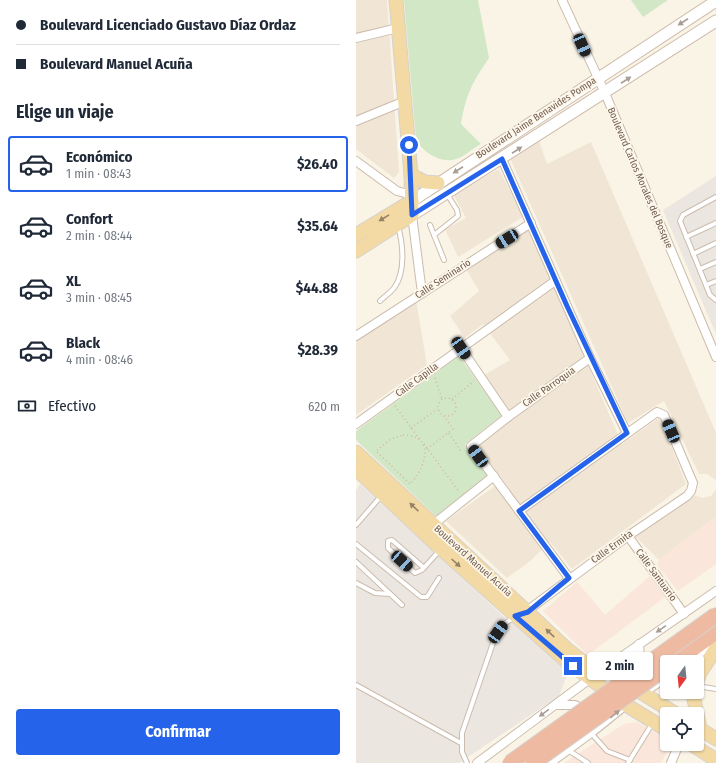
<!DOCTYPE html>
<html lang="es">
<head>
<meta charset="utf-8">
<style>
	:root { --surface:#fff; --page:#f2f2f3; --text:#1f2937; --muted:#747a83; --line:#e0e1e3; --accent:#2563eb }
	body { margin:0; font-family:"Fira Sans Condensed",sans-serif; background:var(--page); color:var(--text); height:100vh; display:flex; flex-direction:column; font-size:15px; white-space:nowrap }
	* { box-sizing:border-box; margin:0 }
	p { font-size:13px; color:var(--muted) }
	.icon { flex:none; width:22px; height:22px; fill:none; stroke:currentColor; stroke-width:2; stroke-linecap:round; stroke-linejoin:round }
	.map { position:relative; flex:1; overflow:hidden }
	.panel { display:flex; flex-direction:column; background:var(--surface); width:356px }
	.panel>* { flex:none }
	.guide { display:grid; align-content:center; height:88px; padding:0 16px; background:var(--surface) }
	.needle { width:26px; rotate:195deg }
	.controls { position:absolute; left:304px; top:655px; display:grid; gap:8px }
	.controls a { display:grid; place-items:center; width:44px; height:44px; border-radius:4px; background:var(--surface); box-shadow:0 1px 3px #0004; font-size:20px }
	.end { position:absolute; width:18px; height:18px; margin:-9px; border:5px solid #2563eb; background:#fff; box-shadow:0 0 0 2px #fff }
	.from { border-radius:50% }
	.bubble { position:absolute; height:28px; border-radius:4px; background:var(--surface); box-shadow:0 1px 3px #0004; font-size:13px; font-weight:700; line-height:28px; text-align:center }
	.car { position:absolute; width:12px; height:24px; margin:-12px -6px; border-radius:5px; box-shadow:0 0 3px 1px #0007; background:linear-gradient(#222 24%,#8ab4d8 0 40%,#222 0 76%,#8ab4d8 0 86%,#222 0) }
	.guide b { display:flex; align-items:center; gap:14px; height:38px; font-size:15px }
	.guide b+b { border-top:1px solid var(--line) }
	.guide i { width:10px; height:10px; background:var(--text) }
	ul { padding:0; list-style:none }
	li { display:flex; align-items:center; gap:12px; height:56px; margin:0 8px 6px; padding:0 8px; border:2px solid transparent; border-radius:4px }
	li div { flex:1 }
	li b { display:block; font-size:15px }
	li em { font-style:normal; font-weight:700 }
	li.selected { border-color:var(--accent) }
	li>.icon { width:36px; height:36px; stroke-width:1.5 }
	h2 { padding:0 16px; font-size:18px; line-height:48px }
	.pay { display:flex; align-items:center; gap:10px; height:44px; padding:0 16px; font-size:15px }
	.pay p { margin-inline-start:auto }
	.button { display:flex; gap:8px; margin-top:auto; padding:8px 16px }
	.button a { flex:1; height:46px; border-radius:4px; background:var(--accent); color:#fff; font-size:16px; font-weight:700; line-height:46px; text-align:center }
	main { display:flex; flex:1; min-height:0 }
	.map>svg:first-child { display:block }
	.residential { fill:#f1e6d5 }
	.commercial { fill:#fae6db }
	.industrial { fill:#ebe6e0 }
	.green { fill:#d1e7c6 }
	.lines { fill:none; stroke-linecap:round; stroke-linejoin:round }
	.lane-casing { stroke:#cbbcad; stroke-width:6 }
	.street-casing { stroke:#cbbcad; stroke-width:10 }
	.secondary-casing { stroke:#cebcab; stroke-width:13 }
	.primary-casing { stroke:#d7d1cd; stroke-width:15 }
	.highway-casing { stroke:#d7d1cd; stroke-width:17 }
	.path { stroke:#d2b8a3; stroke-width:1.5; stroke-dasharray:1 3; stroke-linecap:butt }
	.lane { stroke:#fff; stroke-width:4 }
	.street { stroke:#fff; stroke-width:8 }
	.secondary { stroke:#fff; stroke-width:11 }
	.primary { stroke:#f3daa4; stroke-width:13 }
	.highway { stroke:#efbaa2; stroke-width:15 }
	.highway-bridge-casing { stroke:#d7d1cd; stroke-width:17; stroke-linecap:butt }
	.highway-bridge { stroke:#efbaa2; stroke-width:15 }
	.oneway { fill:#aa9d94 }
	.oneway2 { fill:#988267 }
	.route { stroke:#2563eb; stroke-width:5 }
	.labels { text-anchor:middle; dominant-baseline:central; stroke-width:3.5; stroke-linejoin:round; paint-order:stroke }
	.street-label { font-size:10px; fill:#715c4d; stroke:#fdf7ec }
</style>
</head>
<body>
<main>
<section class="panel">
<div class="guide">
<b><i class="from"></i>Boulevard Licenciado Gustavo Díaz Ordaz</b>
<b><i></i>Boulevard Manuel Acuña</b>
</div>
<h2>Elige un viaje</h2>
<ul>
<li class="selected"><svg class="icon" aria-label="car" viewBox="0 0 24 24"><path d="M5 17H2v-5l4-1 3-4h7l3 4 3 1v5h-3M9 17h6M6 11h13"/><circle cx="7" cy="17" r="2"/><circle cx="17" cy="17" r="2"/></svg><div><b>Económico</b><p>1 min · 08:43</p></div><em>$26.40</em></li>
<li><svg class="icon" aria-label="car" viewBox="0 0 24 24"><path d="M5 17H2v-5l4-1 3-4h7l3 4 3 1v5h-3M9 17h6M6 11h13"/><circle cx="7" cy="17" r="2"/><circle cx="17" cy="17" r="2"/></svg><div><b>Confort</b><p>2 min · 08:44</p></div><em>$35.64</em></li>
<li><svg class="icon" aria-label="car" viewBox="0 0 24 24"><path d="M5 17H2v-5l4-1 3-4h7l3 4 3 1v5h-3M9 17h6M6 11h13"/><circle cx="7" cy="17" r="2"/><circle cx="17" cy="17" r="2"/></svg><div><b>XL</b><p>3 min · 08:45</p></div><em>$44.88</em></li>
<li><svg class="icon" aria-label="car" viewBox="0 0 24 24"><path d="M5 17H2v-5l4-1 3-4h7l3 4 3 1v5h-3M9 17h6M6 11h13"/><circle cx="7" cy="17" r="2"/><circle cx="17" cy="17" r="2"/></svg><div><b>Black</b><p>4 min · 08:46</p></div><em>$28.39</em></li>
</ul>
<div class="pay"><svg class="icon" aria-label="cash" viewBox="0 0 24 24"><path d="M3 7h18v10H3z"/><circle cx="12" cy="12" r="2"/></svg>Efectivo<p>620 m</p></div>
<div class="button"><a>Confirmar</a></div>
</section>
<div class="map">
<svg width="360" height="763" viewBox="0 0 360 763">
	<rect width="100%" height="100%" fill="#faf4e6"/>
	<g class="residential">
		<path d="M0,0h31l12,172 -5,6 -38,-29z"/>
		<path d="M183,141l8,23 44,-22 125,291v83l-57,44 -23,-23 59,-42 7,3 9,-2 5,-7v-9l-9,-6h-8l-35,-73 -36,22 -118,-265z"/>
		<path d="M143,169l24,48 -65,40 -13,-28 21,-11 -13,-24z"/>
		<path d="M172,227l94,217 38,-27 26,67 -114,85 -22,-27 -21,20 -22,16 -61,-57 55,-39 -26,-35 39,-29 -30,-43 26,-15 -27,-36 -18,14 -15,-22 29,-25 -13,-22z"/>
		<path d="M60,300l11,65 -71,50v-75z"/>
	</g>
	<g class="commercial">
		<path d="M360,516v48l-38,27 -21,-26 2,-5z"/>
		<path d="M294,576l15,21 -77,58 -45,-44 34,-29 28,33z"/>
		<path d="M281,722l30,17v5h4l-10,19h-97l60,-39z"/>
	</g>
	<g class="industrial">
		<path d="M360,176v158l-53,-124z"/>
		<path d="M4,484l142,131 53,40 12,20 -8,21 -100,67h-103v-272z"/>
	</g>
	<g class="green">
		<path d="M48,0h74l11,58c-17,25 -23,36 -28,66l20,20c-8,4 -17,13 -25,15 -15,5 -34,-7 -40,-20z"/>
		<path d="M275,0h37l-25,17z"/>
		<path d="M103,356l43,59 -37,29 23,32 -52,40 -80,-76v-9z"/>
	</g>
	<g class="lines">
		<defs>
			<g id="lane">
				<path d="M360,197l-33,18 -3,6 30,74 6,5"/>
				<path d="M74,225l14,35"/>
				<path d="M78,235l24,-19 -1,-6 -10,-16"/>
				<path d="M330,237l30,-14"/>
				<path d="M337,254l23,-11"/>
				<path d="M344,269l16,-7"/>
				<path d="M350,285l10,-4"/>
				<path d="M24,301c4,-4 10,-8 14,-13 12,-16 9,-44 4,-62"/>
				<path d="M0,525l26,-30"/>
				<path d="M0,544l65,53h6l12,-19"/>
				<path d="M0,562l46,43"/>
				<path d="M68,568l-32,-28 -4,1v7l27,25 7,-3 18,-20"/>
				<path d="M0,583l19,10 15,1"/>
				<path d="M0,685l105,58"/>
				<path d="M341,686l19,3"/>
				<path d="M235,733l16,18 23,9"/>
				<path d="M212,750l20,13"/>
				<path d="M111,763l-5,-11v-19l31,-90 11,-19 11,-7"/>
				<path d="M272,763l24,-39"/>
			</g>
			<g id="street">
				<path d="M206,0l43,93 111,264"/>
				<path d="M0,38l42,-10"/>
				<path d="M0,121l49,-20"/>
				<path d="M146,159l88,199 37,75"/>
				<path d="M0,161l41,30 15,4"/>
				<path d="M56,215l10,78"/>
				<path d="M0,336l175,-113"/>
				<path d="M105,348l47,69"/>
				<path d="M0,424l199,-143"/>
				<path d="M163,511l138,-99 7,3 29,68 -2,8 -4,5 -59,40 -104,77"/>
				<path d="M74,527l64,-51"/>
				<path d="M272,536l56,78"/>
				<path d="M213,578l-98,-132 37,-29 82,-59"/>
				<path d="M283,644l1,16 6,9"/>
				<path d="M333,662l27,-20"/>
				<path d="M287,693l24,-16"/>
				<path d="M200,705h19l11,6"/>
				<path d="M121,763l114,-85 125,-87"/>
				<path d="M194,763l41,-30 36,-29"/>
				<path d="M315,763l8,-19"/>
			</g>
			<g id="secondary">
				<path d="M56,201l304,-200"/>
				<path d="M56,215l304,-194"/>
			</g>
			<g id="primary">
				<path d="M55,175l14,7 13,1"/>
				<path d="M0,235l56,-34"/>
				<path d="M0,251l56,-36 -1,-40 -15,-175"/>
				<path d="M0,452l212,198 17,13 32,12 25,18 34,21"/>
				<path d="M0,469l85,80 124,111 61,45 41,25"/>
				<path d="M341,681l3,-8 16,-25"/>
				<path d="M339,692l-1,7 6,30"/>
				<path d="M341,727l19,12"/>
				<path d="M335,744l25,16"/>
			</g>
			<path id="highway" d="M318,662l42,-30"/>
		</defs>
		<use href="#lane" class="lane-casing"/>
		<use href="#street" class="street-casing"/>
		<use href="#secondary" class="secondary-casing"/>
		<use href="#primary" class="primary-casing"/>
		<use href="#highway" class="highway-casing"/>
		<g class="path">
			<path d="M79,378l7,21"/>
			<circle cx="91" cy="407" r="9"/>
			<path d="M96,399l22,-18"/>
			<path d="M39,406l26,35"/>
			<path d="M55,428l26,-19"/>
			<path d="M93,433l12,18 2,-1"/>
			<path d="M47,435c34,0 22,34 7,49l-34,-33 15,-12z"/>
			<path d="M68,444l35,48"/>
			<path d="M71,449l26,-20 -9,-13"/>
		</g>
		<use href="#lane" class="lane"/>
		<use href="#street" class="street"/>
		<use href="#secondary" class="secondary"/>
		<use href="#primary" class="primary"/>
		<use href="#highway" class="highway"/>
		<defs>
			<g id="highway-bridge">
				<path d="M154,763l206,-148"/>
				<path d="M177,763l134,-96"/>
			</g>
		</defs>
		<use href="#highway-bridge" class="highway-bridge-casing"/>
		<use href="#highway-bridge" class="highway-bridge"/>
	</g>
	<defs><path id="oneway-solid" d="M-6-.8H1V-3.2L6.5 0L1 3.2V.8H-6Z"/></defs>
	<g class="oneway">
		<use href="#oneway-solid" transform="translate(327 22) rotate(147)"/>
		<use href="#oneway-solid" transform="translate(270 80) rotate(-33)"/>
		<use href="#oneway-solid" transform="translate(161 150) rotate(-33)"/>
		<use href="#oneway-solid" transform="translate(102 170) rotate(147)"/>
		<use href="#oneway-solid" transform="translate(305 629) rotate(146)"/>
		<use href="#oneway-solid" transform="translate(188 713) rotate(144)"/>
		<use href="#oneway-solid" transform="translate(259 714) rotate(-39)"/>
	</g>
	<g class="oneway2">
		<use href="#oneway-solid" transform="translate(28 218) rotate(149)"/>
		<use href="#oneway-solid" transform="translate(58 507) rotate(-137)"/>
		<use href="#oneway-solid" transform="translate(100 563) rotate(42)"/>
		<use href="#oneway-solid" transform="translate(194 633) rotate(-136)"/>
	</g>
	<g class="lines">
		<path class="route" d="M53,145l3,70 90,-56 65,147 60,127 -108,78 50,67 -41,34 -13,4 58,50"/>
	</g>
	<g class="labels">
		<g class="street-label">
			<text transform="translate(180 118) rotate(-33)">Boulevard Jaime Benavides Pompa</text>
			<text transform="translate(284 178) rotate(67)">Boulevard Carlos Morales del Bosque</text>
			<text transform="translate(87 279) rotate(-33)">Calle Seminario</text>
			<text transform="translate(61 380) rotate(-36)">Calle Capilla</text>
			<text transform="translate(193 387) rotate(-35)">Calle Parroquia</text>
			<text transform="translate(256 547) rotate(-36)">Calle Ermita</text>
			<text transform="translate(117 561) rotate(42)">Boulevard Manuel Acuña</text>
			<text transform="translate(300 575) rotate(54)">Calle Santuario</text>
		</g>
	</g>
</svg>
<div class="controls">
<a><svg class="needle" viewBox="-14 -14 28 28"><path d="M0-13l5 13h-10z" fill="#e53935"/><path d="M0 13l5-13h-10z" fill="#747a83"/></svg></a>
<a><svg class="icon" aria-label="locate" viewBox="0 0 24 24"><circle cx="12" cy="12" r="6"/><path d="M12 2v4M12 18v4M2 12h4M18 12h4"/></svg></a>
</div>
<i class="end from" style="left:53px;top:145px"></i>
<i class="end" style="left:217px;top:666px"></i>
<div class="bubble" style="left:231px;top:652px;width:66px">2 min</div>
<i class="car" style="left:226px;top:45px;rotate:156deg"></i>
<i class="car" style="left:151px;top:239px;rotate:238deg"></i>
<i class="car" style="left:105px;top:348px;rotate:146deg"></i>
<i class="car" style="left:315px;top:431px;rotate:337deg"></i>
<i class="car" style="left:122px;top:456px;rotate:324deg"></i>
<i class="car" style="left:46px;top:561px;rotate:132deg"></i>
<i class="car" style="left:142px;top:632px;rotate:35deg"></i>
</div>
</main>
</body>
</html>
